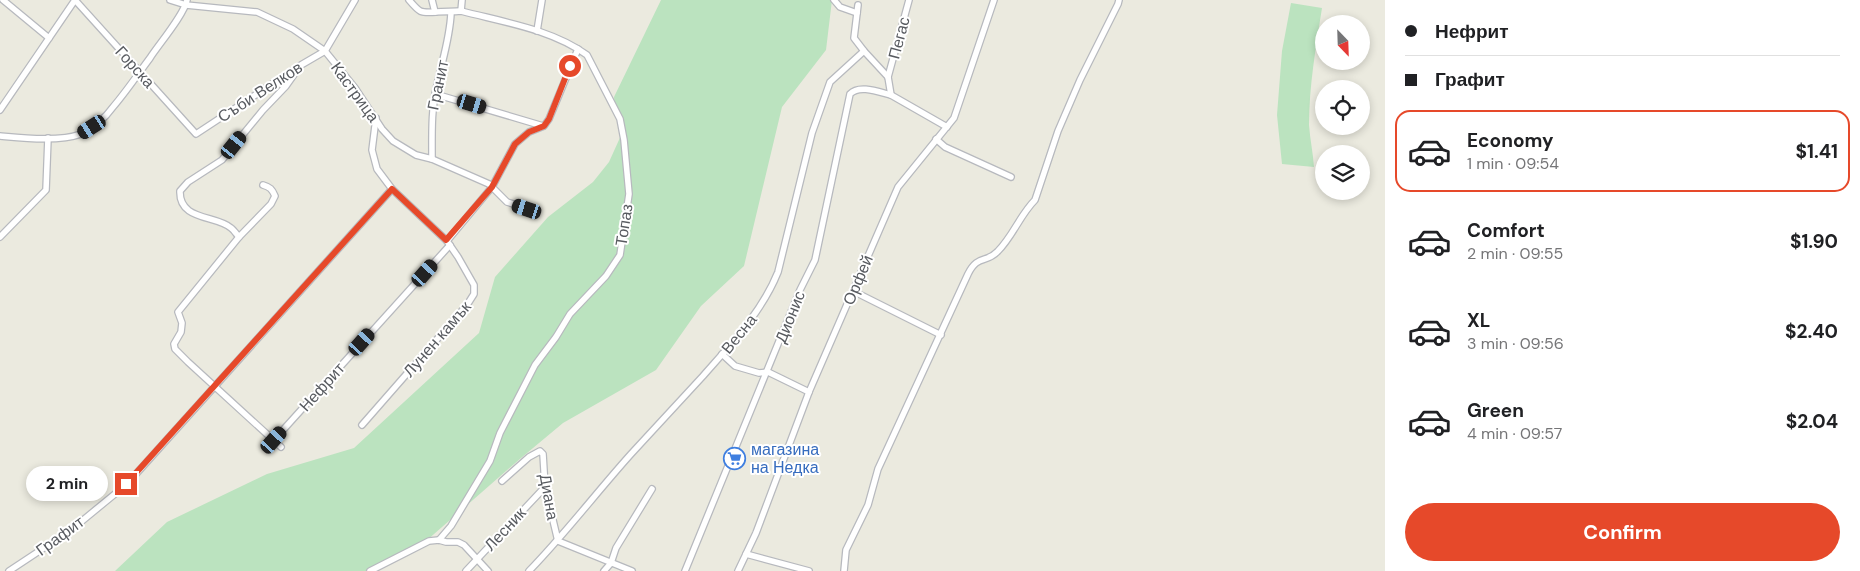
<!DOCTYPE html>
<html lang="en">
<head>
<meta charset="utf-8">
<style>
	:root { --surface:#fff; --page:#f6f6f6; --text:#202124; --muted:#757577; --line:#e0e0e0; --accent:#e6492a }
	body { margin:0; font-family:"DM Sans",sans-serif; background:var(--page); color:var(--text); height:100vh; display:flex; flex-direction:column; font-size:19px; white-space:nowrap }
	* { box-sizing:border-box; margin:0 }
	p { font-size:16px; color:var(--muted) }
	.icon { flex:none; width:28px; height:28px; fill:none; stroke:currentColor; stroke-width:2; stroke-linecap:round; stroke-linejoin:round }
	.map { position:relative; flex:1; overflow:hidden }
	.sheet { display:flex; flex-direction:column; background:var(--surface); width:475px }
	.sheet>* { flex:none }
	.banner { display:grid; align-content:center; height:110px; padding:0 20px; background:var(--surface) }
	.needle { width:32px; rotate:157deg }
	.fabs { position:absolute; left:1315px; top:15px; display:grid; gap:10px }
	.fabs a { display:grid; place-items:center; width:55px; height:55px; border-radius:50%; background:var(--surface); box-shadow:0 2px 8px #0003; font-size:25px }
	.end { position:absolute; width:22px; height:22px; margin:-11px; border:6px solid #e6492a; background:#fff; box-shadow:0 0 0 2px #fff }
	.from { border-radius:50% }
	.bubble { position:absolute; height:35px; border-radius:18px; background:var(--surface); box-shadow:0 2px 8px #0003; font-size:16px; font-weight:700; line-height:35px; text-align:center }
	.car { position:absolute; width:15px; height:30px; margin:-15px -8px; border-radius:6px; box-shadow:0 0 4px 1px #0007; background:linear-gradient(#222 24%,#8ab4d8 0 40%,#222 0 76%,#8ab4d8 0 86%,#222 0) }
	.banner b { display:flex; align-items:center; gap:18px; height:48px; font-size:19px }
	.banner b+b { border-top:1px solid var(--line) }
	.banner i { width:12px; height:12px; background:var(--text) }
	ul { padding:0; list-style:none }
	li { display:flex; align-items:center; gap:15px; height:82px; margin:0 10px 8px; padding:0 10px; border:2px solid transparent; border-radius:15px }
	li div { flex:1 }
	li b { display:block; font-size:19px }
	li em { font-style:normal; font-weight:700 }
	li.current { border-color:var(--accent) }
	li>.icon { width:45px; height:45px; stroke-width:1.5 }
	.cta { display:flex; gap:10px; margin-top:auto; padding:10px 20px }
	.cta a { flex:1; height:58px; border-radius:30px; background:var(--accent); color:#fff; font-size:20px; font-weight:700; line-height:58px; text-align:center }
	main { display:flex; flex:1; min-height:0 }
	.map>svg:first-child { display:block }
	.green { fill:#bbe3bf }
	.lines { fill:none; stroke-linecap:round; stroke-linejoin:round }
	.street-casing { stroke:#b7b9be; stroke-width:8 }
	.street { stroke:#fff; stroke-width:5.5 }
	.route { stroke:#e6492a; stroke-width:6 }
	.labels { text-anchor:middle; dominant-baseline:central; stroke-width:4; stroke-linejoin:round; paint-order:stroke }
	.street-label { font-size:16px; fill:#585b60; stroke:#fff }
	.shop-label { font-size:16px; fill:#366cbe; stroke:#fff; text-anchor:start }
</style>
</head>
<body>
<main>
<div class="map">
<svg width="1385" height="571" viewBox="0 0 1385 571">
	<rect width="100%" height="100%" fill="#ebeadf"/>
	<g class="green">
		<path d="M661,0h171l-6,50 -44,57 -38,159 -43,40 -45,64 -93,53 -42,35 -103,90 -47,23h-256l52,-49 100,-48 87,-26 125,-115 16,-56 53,-60 45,-35 16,-20 14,-31 -8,-21 -1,-13z"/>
		<path d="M1291,3l31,5c-6,38 -13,78 -13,117 1,14 4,28 5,42l-32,-3 -5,-49 5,-64z"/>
	</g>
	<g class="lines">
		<defs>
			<g id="street">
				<path d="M3,0l46,38"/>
				<path d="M75,0l121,134 105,-69 24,-14 30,-51"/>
				<path d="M170,0l16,5 71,7 36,17 32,22 30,37 27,41 11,12 23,14 16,4 57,25 18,18 23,7"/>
				<path d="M409,0c11,13 11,13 27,12 9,-1 16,0 25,-1 42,11 90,18 126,44l33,64 4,21 5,54 -9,61 -14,21 -36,38 -14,23 -21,28 -35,68 -10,28 -39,65 -12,14"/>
				<path d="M432,0l3,12"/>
				<path d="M834,0l6,7 17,6"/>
				<path d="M858,5l-4,33 10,13 24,26 3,18 56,32"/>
				<path d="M461,11l1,-11"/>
				<path d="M537,31l5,-31"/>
				<path d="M888,77l21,-77"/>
				<path d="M435,94l108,32"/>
				<path d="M0,110l75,-110"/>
				<path d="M0,136c23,2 59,6 81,-2 11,-4 25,-17 32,-27 13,-15 25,-33 37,-49 9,-14 34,-43 37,-58"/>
				<path d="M936,139l9,8 66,30"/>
				<path d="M432,159c0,-25 -1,-49 5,-74 5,-24 13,-47 14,-72"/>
				<path d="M263,185c7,2 9,4 12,11l-4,8 -32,33 -61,75 4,11 -1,9 -7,12 1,5 13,13 93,85"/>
				<path d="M0,237l46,-47 2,-52"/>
				<path d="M239,237c-2,-2 -5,-7 -8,-9 -15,-13 -52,-7 -51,-37l8,-9 34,-22 41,-50 23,-24 12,-17"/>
				<path d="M447,241l45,-54 23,-43 14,-12 15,-6 5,-7 29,-70"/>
				<path d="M853,291l88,44"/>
				<path d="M722,354l13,12 24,7 9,-1 41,20"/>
				<path d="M362,425l105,-120 7,-11v-9l-16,-28 -11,-16 -55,-52 -15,-20 -5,-19 4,-32"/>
				<path d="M274,440l176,-195"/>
				<path d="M502,481l27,-24 11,-6 3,3 2,33 13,54 74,30"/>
				<path d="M746,554l63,17"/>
				<path d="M9,571l62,-41 56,-46 265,-295"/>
				<path d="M370,571l59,-30 10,-1 7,2h12l6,3 24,26"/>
				<path d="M466,571l79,-84"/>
				<path d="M529,571c36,-37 67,-78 102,-117 24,-26 48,-52 72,-78 28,-32 59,-64 75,-104l34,-139 18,-51 34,-31"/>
				<path d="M604,571l7,-8 5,-15 36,-59"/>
				<path d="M685,571l115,-281 15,-30 35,-166c9,-10 29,-2 41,1"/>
				<path d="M738,571l18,-38 53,-141 89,-205 56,-69 40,-118"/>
				<path d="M844,571l2,-21 22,-45 10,-36 90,-195c10,-20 18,-10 30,-23 15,-15 22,-36 37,-51l23,-69 22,-51 38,-76 1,-4"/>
			</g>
		</defs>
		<use href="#street" class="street-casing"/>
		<use href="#street" class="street"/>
	</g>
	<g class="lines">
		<path class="route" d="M126,484l266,-295 54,51 46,-53 23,-43 14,-12 15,-6 5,-7 21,-53"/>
	</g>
	<defs>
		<symbol id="supermarket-ring" viewBox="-11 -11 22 22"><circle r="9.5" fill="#fff" stroke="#3f7fe0" stroke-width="1.5"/><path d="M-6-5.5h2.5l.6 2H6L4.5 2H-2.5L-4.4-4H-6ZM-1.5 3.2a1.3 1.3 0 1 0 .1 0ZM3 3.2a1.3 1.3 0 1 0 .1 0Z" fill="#3f7fe0"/></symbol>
	</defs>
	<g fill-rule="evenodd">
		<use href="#supermarket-ring" x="722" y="446" width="25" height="25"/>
	</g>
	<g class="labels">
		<g class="street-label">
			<text transform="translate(899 38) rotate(-75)">Пегас</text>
			<text transform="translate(135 67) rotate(48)">Горска</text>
			<text transform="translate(438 85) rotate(-78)">Гранит</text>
			<text transform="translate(260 92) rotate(-33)">Съби Велков</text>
			<text transform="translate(355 92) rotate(54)">Кастрица</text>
			<text transform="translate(624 225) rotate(-81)">Топаз</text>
			<text transform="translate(858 280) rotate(-67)">Орфей</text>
			<text transform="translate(790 317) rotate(-68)">Дионис</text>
			<text transform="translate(739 334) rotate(-51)">Весна</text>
			<text transform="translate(437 339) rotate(-49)">Лунен камък</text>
			<text transform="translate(322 387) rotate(-48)">Нефрит</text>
			<text transform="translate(549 497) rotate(80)">Диана</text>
			<text transform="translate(505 529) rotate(-47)">Лесник</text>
			<text transform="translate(60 536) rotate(-36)">Графит</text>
		</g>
		<g class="shop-label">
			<text x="751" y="449">магазина<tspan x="751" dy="18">на Недка</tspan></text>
		</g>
	</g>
</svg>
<div class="fabs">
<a><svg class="needle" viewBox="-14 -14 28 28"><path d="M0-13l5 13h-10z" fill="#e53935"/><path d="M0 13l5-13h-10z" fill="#757577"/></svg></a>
<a><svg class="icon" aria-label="locate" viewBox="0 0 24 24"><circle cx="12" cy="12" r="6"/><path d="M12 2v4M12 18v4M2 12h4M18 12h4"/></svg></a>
<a><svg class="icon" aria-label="layers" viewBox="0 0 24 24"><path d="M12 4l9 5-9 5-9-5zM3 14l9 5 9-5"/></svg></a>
</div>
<i class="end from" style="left:570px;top:66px"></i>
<i class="end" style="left:126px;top:484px"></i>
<div class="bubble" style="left:26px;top:466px;width:82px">2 min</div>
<i class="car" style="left:472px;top:104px;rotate:107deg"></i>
<i class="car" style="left:92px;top:127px;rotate:238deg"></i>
<i class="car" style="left:234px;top:145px;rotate:39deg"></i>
<i class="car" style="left:527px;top:209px;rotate:288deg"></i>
<i class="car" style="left:425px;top:273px;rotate:42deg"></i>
<i class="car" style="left:362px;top:342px;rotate:42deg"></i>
<i class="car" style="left:274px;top:440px;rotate:42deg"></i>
</div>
<section class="sheet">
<div class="banner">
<b><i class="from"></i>Нефрит</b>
<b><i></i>Графит</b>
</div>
<ul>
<li class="current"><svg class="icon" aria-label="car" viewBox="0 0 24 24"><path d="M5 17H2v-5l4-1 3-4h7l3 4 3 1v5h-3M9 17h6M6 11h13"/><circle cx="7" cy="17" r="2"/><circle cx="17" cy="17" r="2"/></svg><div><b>Economy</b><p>1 min · 09:54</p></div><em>$1.41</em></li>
<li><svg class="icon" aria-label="car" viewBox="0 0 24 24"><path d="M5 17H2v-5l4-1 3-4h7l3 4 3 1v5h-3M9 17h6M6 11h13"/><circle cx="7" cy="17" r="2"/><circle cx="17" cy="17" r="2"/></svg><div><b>Comfort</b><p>2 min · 09:55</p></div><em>$1.90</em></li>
<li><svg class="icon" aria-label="car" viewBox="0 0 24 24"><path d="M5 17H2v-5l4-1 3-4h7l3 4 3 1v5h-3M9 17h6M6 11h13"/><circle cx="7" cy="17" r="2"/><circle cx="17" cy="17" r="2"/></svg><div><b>XL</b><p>3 min · 09:56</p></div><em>$2.40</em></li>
<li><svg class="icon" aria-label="car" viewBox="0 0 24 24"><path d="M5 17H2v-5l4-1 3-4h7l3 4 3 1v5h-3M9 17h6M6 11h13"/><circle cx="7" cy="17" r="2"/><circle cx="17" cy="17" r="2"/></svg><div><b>Green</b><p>4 min · 09:57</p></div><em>$2.04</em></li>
</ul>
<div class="cta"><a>Confirm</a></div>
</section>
</main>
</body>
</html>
